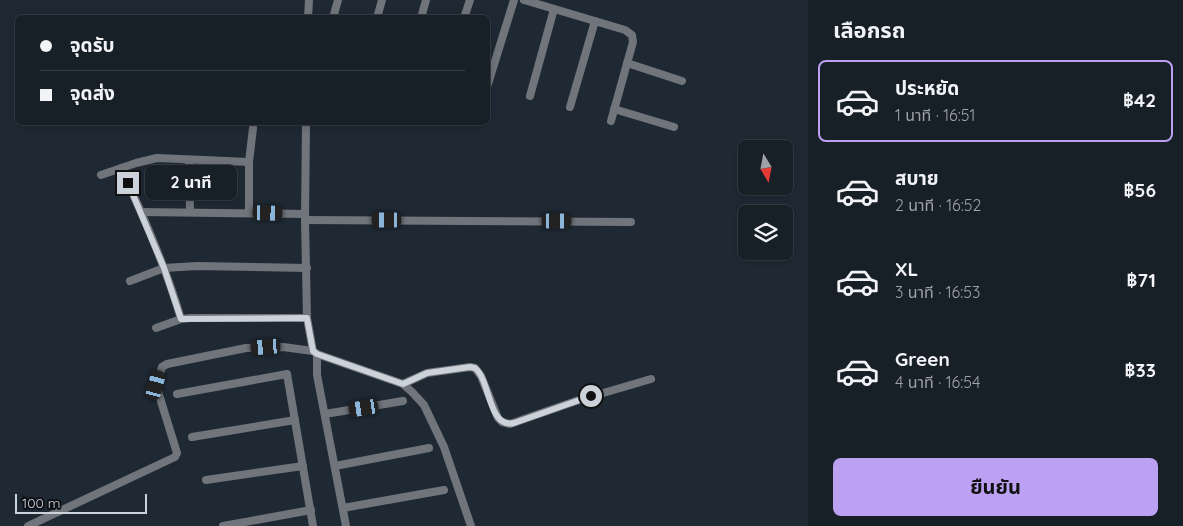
<!DOCTYPE html>
<html lang="th">
<head>
<meta charset="utf-8">
<style>
	:root { --surface:#171f27; --page:#242c33; --text:#f1f3f6; --muted:#9ea2a7; --line:#363d44; --accent:#bca0f2 }
	body { margin:0; font-family:Quicksand,"Noto Sans Thai",sans-serif; background:var(--page); color:var(--text); height:100vh; display:flex; flex-direction:column; font-size:19px; white-space:nowrap }
	* { box-sizing:border-box; margin:0 }
	p { font-size:16px; color:var(--muted) }
	.icon { flex:none; width:28px; height:28px; fill:none; stroke:currentColor; stroke-width:2; stroke-linecap:round; stroke-linejoin:round }
	.map { position:relative; flex:1; overflow:hidden }
	.details { display:flex; flex-direction:column; background:var(--surface); width:375px }
	.details>* { flex:none }
	.hud { position:absolute; left:15px; top:15px; width:475px; height:110px; border-radius:8px; box-shadow:0 2px 8px #0003,0 0 0 1px var(--line); display:grid; align-content:center; height:110px; padding:0 25px; background:var(--surface) }
	.needle { width:32px; rotate:170deg }
	.fabs { position:absolute; left:738px; top:140px; display:grid; gap:10px }
	.fabs a { display:grid; place-items:center; width:55px; height:55px; border-radius:8px; background:var(--surface); box-shadow:0 2px 8px #0003,0 0 0 1px var(--line); font-size:25px }
	.scale { position:absolute; left:15px; bottom:12px; width:132px; box-sizing:border-box; padding-left:5px; border:2px solid #ccd2d9; border-top:0; font-size:14px; line-height:18px; white-space:nowrap; color:#ccd2d9; -webkit-text-stroke:4px #0d1116; paint-order:stroke }
	.end { position:absolute; width:22px; height:22px; margin:-11px; border:6px solid #ccd2d9; background:#111; box-shadow:0 0 0 2px #111 }
	.from { border-radius:50% }
	.bubble { position:absolute; height:35px; border-radius:8px; background:var(--surface); box-shadow:0 2px 8px #0003,0 0 0 1px var(--line); font-size:16px; font-weight:700; line-height:35px; text-align:center }
	.car { position:absolute; width:15px; height:30px; margin:-15px -8px; border-radius:6px; box-shadow:0 0 4px 1px #0007; background:linear-gradient(#222 24%,#8ab4d8 0 40%,#222 0 76%,#8ab4d8 0 86%,#222 0) }
	.hud b { display:flex; align-items:center; gap:18px; height:48px; font-size:19px }
	.hud b+b { border-top:1px solid var(--line) }
	.hud i { width:12px; height:12px; background:var(--text) }
	ul { padding:0; list-style:none }
	li { display:flex; align-items:center; gap:15px; height:82px; margin:0 10px 8px; padding:0 15px; border:2px solid transparent; border-radius:8px }
	li div { flex:1 }
	li b { display:block; font-size:19px }
	li em { font-style:normal; font-weight:700 }
	li.active { border-color:var(--accent) }
	li>.icon { width:45px; height:45px; stroke-width:1.5 }
	h2 { padding:0 25px; font-size:22px; line-height:60px }
	.cta { display:flex; gap:10px; margin-top:auto; padding:10px 25px }
	.cta a { flex:1; height:58px; border-radius:8px; background:var(--accent); color:#111; font-size:20px; font-weight:700; line-height:58px; text-align:center }
	main { display:flex; flex:1; min-height:0 }
	.map>svg:first-child { display:block }
	.lines { fill:none; stroke-linecap:round; stroke-linejoin:round }
	.street { stroke:#70757b; stroke-width:8 }
	.route { stroke:#ccd2d9; stroke-width:6 }
</style>
</head>
<body>
<main>
<div class="map">
<svg width="808" height="526" viewBox="0 0 808 526">
	<rect width="100%" height="100%" fill="#1f2934"/>
	<g class="lines">
		<g class="street">
			<path d="M524,0l101,30 7,5 1,7 -22,79"/>
			<path d="M308,18l1,-18"/>
			<path d="M333,18l5,-18"/>
			<path d="M377,18l5,-18"/>
			<path d="M421,18l5,-18"/>
			<path d="M464,18l6,-18"/>
			<path d="M627,63l55,18"/>
			<path d="M488,84l26,-84"/>
			<path d="M530,96l24,-87"/>
			<path d="M570,107l25,-86"/>
			<path d="M614,109l60,18"/>
			<path d="M306,122l-1,98 2,98 6,33"/>
			<path d="M189,160l1,52"/>
			<path d="M121,168c23,49 45,99 60,151"/>
			<path d="M101,175l35,-12 21,-5 92,4"/>
			<path d="M142,212l163,2"/>
			<path d="M249,212v-50l4,-34"/>
			<path d="M305,220l326,2"/>
			<path d="M130,281l34,-13 33,-2 110,2"/>
			<path d="M156,328l25,-9 9,-1h117"/>
			<path d="M317,354v21l29,151"/>
			<path d="M403,384l24,-11 43,-6 5,1 6,8 17,42 4,4 8,2 66,-23 75,-22"/>
			<path d="M177,394l110,-20 26,152"/>
			<path d="M325,414l78,-13"/>
			<path d="M192,437l103,-17"/>
			<path d="M335,466l94,-18"/>
			<path d="M206,480l97,-14"/>
			<path d="M343,508l101,-18"/>
			<path d="M28,526l147,-69 2,-4 -21,-68 6,-18 5,-3 79,-16 37,-1 30,4 4,3 86,30 9,8 12,13 20,42 27,79"/>
			<path d="M223,526l88,-16"/>
		</g>
	</g>
	<g class="lines">
		<path class="route" d="M128,183l36,85 17,51 126,-1 6,33 4,3 86,30 24,-11 43,-6 5,1c16,13 13,61 39,55l77,-27"/>
	</g>
</svg>
<div class="fabs">
<a><svg class="needle" viewBox="-14 -14 28 28"><path d="M0-13l5 13h-10z" fill="#e53935"/><path d="M0 13l5-13h-10z" fill="#9ea2a7"/></svg></a>
<a><svg class="icon" aria-label="layers" viewBox="0 0 24 24"><path d="M12 4l9 5-9 5-9-5zM3 14l9 5 9-5"/></svg></a>
</div>
<div class="scale">100 m</div>
<i class="end from" style="left:591px;top:396px"></i>
<i class="end" style="left:128px;top:183px"></i>
<div class="bubble" style="left:145px;top:165px;width:92px">2 นาที</div>
<i class="car" style="left:268px;top:213px;rotate:91deg"></i>
<i class="car" style="left:387px;top:220px;rotate:270deg"></i>
<i class="car" style="left:557px;top:221px;rotate:90deg"></i>
<i class="car" style="left:266px;top:347px;rotate:266deg"></i>
<i class="car" style="left:156px;top:385px;rotate:15deg"></i>
<i class="car" style="left:364px;top:408px;rotate:261deg"></i>
<div class="hud">
<b><i class="from"></i>จุดรับ</b>
<b><i></i>จุดส่ง</b>
</div>
</div>
<section class="details">
<h2>เลือกรถ</h2>
<ul>
<li class="active"><svg class="icon" aria-label="car" viewBox="0 0 24 24"><path d="M5 17H2v-5l4-1 3-4h7l3 4 3 1v5h-3M9 17h6M6 11h13"/><circle cx="7" cy="17" r="2"/><circle cx="17" cy="17" r="2"/></svg><div><b>ประหยัด</b><p>1 นาที · 16:51</p></div><em>฿42</em></li>
<li><svg class="icon" aria-label="car" viewBox="0 0 24 24"><path d="M5 17H2v-5l4-1 3-4h7l3 4 3 1v5h-3M9 17h6M6 11h13"/><circle cx="7" cy="17" r="2"/><circle cx="17" cy="17" r="2"/></svg><div><b>สบาย</b><p>2 นาที · 16:52</p></div><em>฿56</em></li>
<li><svg class="icon" aria-label="car" viewBox="0 0 24 24"><path d="M5 17H2v-5l4-1 3-4h7l3 4 3 1v5h-3M9 17h6M6 11h13"/><circle cx="7" cy="17" r="2"/><circle cx="17" cy="17" r="2"/></svg><div><b>XL</b><p>3 นาที · 16:53</p></div><em>฿71</em></li>
<li><svg class="icon" aria-label="car" viewBox="0 0 24 24"><path d="M5 17H2v-5l4-1 3-4h7l3 4 3 1v5h-3M9 17h6M6 11h13"/><circle cx="7" cy="17" r="2"/><circle cx="17" cy="17" r="2"/></svg><div><b>Green</b><p>4 นาที · 16:54</p></div><em>฿33</em></li>
</ul>
<div class="cta"><a>ยืนยัน</a></div>
</section>
</main>
</body>
</html>
